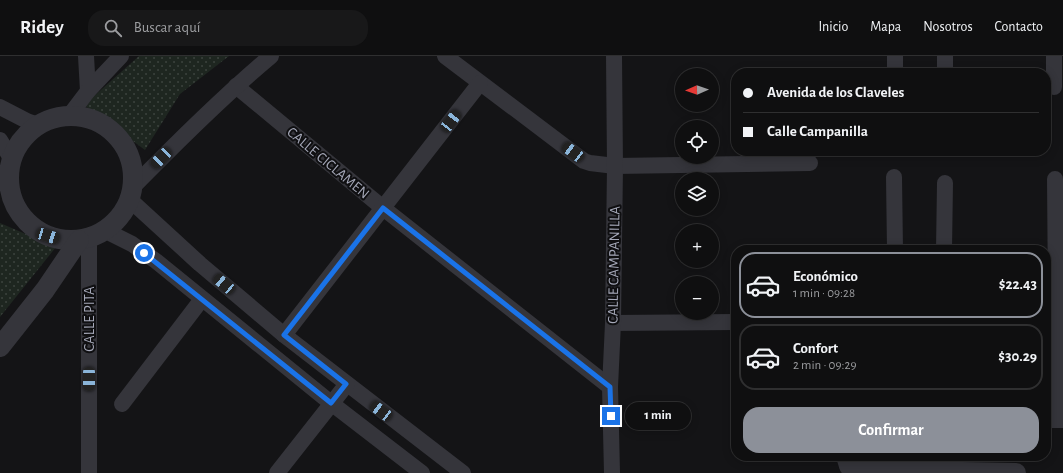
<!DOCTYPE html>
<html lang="es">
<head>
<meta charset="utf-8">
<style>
	:root { --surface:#0f0f10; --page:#181819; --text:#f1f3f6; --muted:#9b9c9f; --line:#2f2f30; --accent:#8c9099 }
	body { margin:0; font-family:"Alegreya Sans",sans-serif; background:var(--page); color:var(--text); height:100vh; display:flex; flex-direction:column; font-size:15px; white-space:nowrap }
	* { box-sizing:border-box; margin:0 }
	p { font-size:13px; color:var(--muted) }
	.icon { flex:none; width:22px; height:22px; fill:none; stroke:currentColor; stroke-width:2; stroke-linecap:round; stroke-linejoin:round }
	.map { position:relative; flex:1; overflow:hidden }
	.drawer { position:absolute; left:731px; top:189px; width:320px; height:216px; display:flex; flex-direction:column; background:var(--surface); border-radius:16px; box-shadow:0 2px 10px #0003,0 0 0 1px var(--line) }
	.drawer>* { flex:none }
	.top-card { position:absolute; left:731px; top:12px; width:320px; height:88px; border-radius:16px; box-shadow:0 2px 10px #0003,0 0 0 1px var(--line); display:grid; align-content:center; height:88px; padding:0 12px; background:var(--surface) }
	.needle { width:26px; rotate:268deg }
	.tools { position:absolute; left:675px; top:12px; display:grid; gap:8px }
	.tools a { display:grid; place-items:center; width:44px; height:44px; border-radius:50%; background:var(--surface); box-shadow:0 2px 10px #0003,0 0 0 1px var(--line); font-size:20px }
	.end { position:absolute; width:18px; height:18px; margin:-9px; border:5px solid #1a73e8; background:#fff; box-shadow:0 0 0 2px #fff }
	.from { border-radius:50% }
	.bubble { position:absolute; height:28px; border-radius:14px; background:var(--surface); box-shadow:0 2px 10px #0003,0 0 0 1px var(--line); font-size:13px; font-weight:600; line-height:28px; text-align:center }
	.car { position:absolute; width:12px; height:24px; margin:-12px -6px; border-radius:5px; box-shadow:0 0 3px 1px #0007; background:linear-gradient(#222 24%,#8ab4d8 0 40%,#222 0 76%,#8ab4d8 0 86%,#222 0) }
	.top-card b { display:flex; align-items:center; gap:14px; height:38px; font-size:15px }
	.top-card b+b { border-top:1px solid var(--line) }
	.top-card i { width:10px; height:10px; background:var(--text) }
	ul { padding:7px 0 0; list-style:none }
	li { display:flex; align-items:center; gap:12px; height:66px; margin:0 8px 6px; padding:0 4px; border:2px solid var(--line); border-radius:16px }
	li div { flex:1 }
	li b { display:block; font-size:15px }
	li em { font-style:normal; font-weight:600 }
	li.current { border-color:var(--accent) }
	li>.icon { width:36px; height:36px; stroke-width:1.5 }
	.action { display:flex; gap:8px; margin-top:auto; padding:8px 12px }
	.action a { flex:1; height:46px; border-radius:16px; background:var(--accent); color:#fff; font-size:16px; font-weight:600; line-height:46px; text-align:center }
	header { display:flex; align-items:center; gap:24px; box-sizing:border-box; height:56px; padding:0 20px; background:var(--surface); border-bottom:1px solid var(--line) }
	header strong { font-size:19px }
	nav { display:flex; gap:22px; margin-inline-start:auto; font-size:14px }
	.search { width:280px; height:36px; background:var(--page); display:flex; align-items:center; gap:10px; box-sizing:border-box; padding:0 14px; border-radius:16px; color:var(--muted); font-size:15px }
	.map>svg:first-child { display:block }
	.grass { fill:url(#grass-dots) }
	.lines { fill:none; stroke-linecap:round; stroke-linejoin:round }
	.minor { stroke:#35353b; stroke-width:16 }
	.tertiary { stroke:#35353b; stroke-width:20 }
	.route { stroke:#1a73e8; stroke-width:5 }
	.labels { text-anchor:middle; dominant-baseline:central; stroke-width:4; stroke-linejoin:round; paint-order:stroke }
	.street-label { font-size:15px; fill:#a5a8b8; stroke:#0f0f11 }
</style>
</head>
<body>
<header>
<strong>Ridey</strong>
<div class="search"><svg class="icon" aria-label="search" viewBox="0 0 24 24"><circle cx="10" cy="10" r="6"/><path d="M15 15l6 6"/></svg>Buscar aquí</div>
<nav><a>Inicio</a><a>Mapa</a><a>Nosotros</a><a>Contacto</a></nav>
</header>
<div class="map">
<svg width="1063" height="417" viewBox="0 0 1063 417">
	<defs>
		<pattern id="grass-dots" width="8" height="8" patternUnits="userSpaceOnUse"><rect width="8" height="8" fill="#1e2620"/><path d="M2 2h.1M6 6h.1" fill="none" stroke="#3c433e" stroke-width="1.8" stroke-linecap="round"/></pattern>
	</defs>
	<rect width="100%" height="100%" fill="#141416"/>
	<g class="grass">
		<path d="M139,0h90l-49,38 -35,56 -61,-45z"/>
		<path d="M0,167l56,24 -56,70z"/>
	</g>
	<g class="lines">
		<g class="minor">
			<path d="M86,0l2,35"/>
			<path d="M445,0l139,105 6,2 25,3 195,-3"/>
			<path d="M1054,0v31"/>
			<path d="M895,17v-17"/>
			<path d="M945,17v-17"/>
			<path d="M236,30l147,122 227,179"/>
			<path d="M0,51l29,15 10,3"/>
			<path d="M69,60l19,-25 33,-35"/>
			<path d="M0,84l12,20"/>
			<path d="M894,121l1,73"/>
			<path d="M1055,123l2,239"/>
			<path d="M131,133c45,-46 91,-92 140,-133"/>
			<path d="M129,143l71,65 84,71 179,138"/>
			<path d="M104,174l28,14 24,17 175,142 91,70"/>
			<path d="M89,182v235"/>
			<path d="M944,194l1,-67"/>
			<path d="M613,267l123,-1"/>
			<path d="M284,279l196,-252"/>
			<path d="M122,348l80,-105"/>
			<path d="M277,417l70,-89"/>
			<path d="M612,417l-2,-86 3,-64 2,-157 -1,-110"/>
		</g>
		<g class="tertiary">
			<circle cx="71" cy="122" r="62"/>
			<path d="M0,291l45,-57 34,-50"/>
			<path d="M1046,362h17"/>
			<path d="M846,400l3,10 6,4 161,3"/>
		</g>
	</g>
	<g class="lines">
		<path class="route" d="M144,197l187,150 15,-19 -62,-49 99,-127 227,179 1,29"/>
	</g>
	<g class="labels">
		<g class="street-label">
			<text transform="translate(328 107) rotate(40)">CALLE CICLAMEN</text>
			<text transform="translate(614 209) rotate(-89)">CALLE CAMPANILLA</text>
			<text transform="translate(89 263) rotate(-90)">CALLE PITA</text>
		</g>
	</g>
</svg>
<div class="tools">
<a><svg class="needle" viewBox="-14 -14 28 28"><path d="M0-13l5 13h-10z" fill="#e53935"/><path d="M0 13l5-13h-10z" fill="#9b9c9f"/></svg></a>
<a><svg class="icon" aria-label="locate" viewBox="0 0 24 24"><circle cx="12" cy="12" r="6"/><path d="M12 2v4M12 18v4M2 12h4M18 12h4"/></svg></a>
<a><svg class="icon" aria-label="layers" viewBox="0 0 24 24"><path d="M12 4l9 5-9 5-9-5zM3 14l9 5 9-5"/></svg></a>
<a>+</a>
<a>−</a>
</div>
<i class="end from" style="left:144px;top:197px"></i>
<i class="end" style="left:611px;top:360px"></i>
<div class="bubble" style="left:625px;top:346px;width:66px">1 min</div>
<i class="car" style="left:451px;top:65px;rotate:38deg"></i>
<i class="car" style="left:573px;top:96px;rotate:307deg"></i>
<i class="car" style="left:161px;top:102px;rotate:225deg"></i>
<i class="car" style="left:48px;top:180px;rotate:107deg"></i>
<i class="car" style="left:224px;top:228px;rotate:310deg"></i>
<i class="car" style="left:89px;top:323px;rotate:180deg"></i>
<i class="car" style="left:381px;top:355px;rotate:307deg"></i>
<div class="top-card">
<b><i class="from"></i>Avenida de los Claveles</b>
<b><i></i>Calle Campanilla</b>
</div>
<section class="drawer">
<ul>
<li class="current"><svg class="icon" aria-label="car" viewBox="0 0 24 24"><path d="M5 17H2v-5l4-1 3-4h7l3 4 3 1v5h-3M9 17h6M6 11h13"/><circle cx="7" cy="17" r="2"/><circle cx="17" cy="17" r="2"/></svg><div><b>Económico</b><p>1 min · 09:28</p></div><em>$22.43</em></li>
<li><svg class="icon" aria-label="car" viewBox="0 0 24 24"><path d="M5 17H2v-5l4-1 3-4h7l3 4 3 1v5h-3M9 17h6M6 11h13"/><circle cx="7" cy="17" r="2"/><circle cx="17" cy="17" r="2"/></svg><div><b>Confort</b><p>2 min · 09:29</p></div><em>$30.29</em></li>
</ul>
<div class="action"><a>Confirmar</a></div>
</section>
</div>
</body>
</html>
